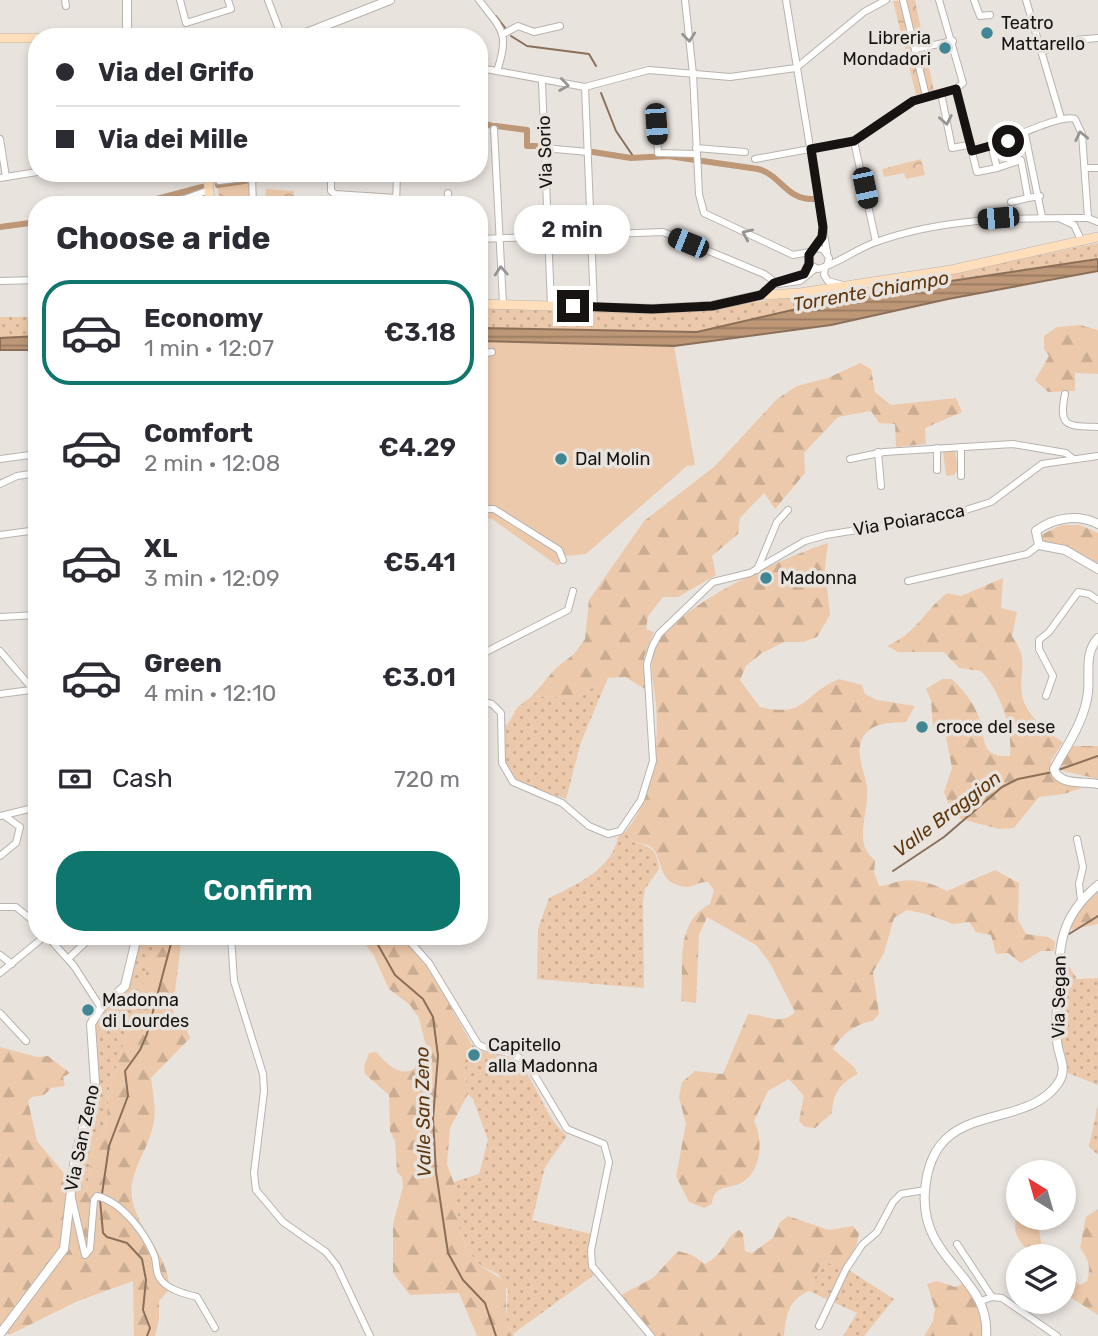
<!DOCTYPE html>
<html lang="en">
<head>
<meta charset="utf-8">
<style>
	:root { --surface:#fff; --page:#f7f7f7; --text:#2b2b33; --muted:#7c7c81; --line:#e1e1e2; --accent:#0f766e }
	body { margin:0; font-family:Rubik,sans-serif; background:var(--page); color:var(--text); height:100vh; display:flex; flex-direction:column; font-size:26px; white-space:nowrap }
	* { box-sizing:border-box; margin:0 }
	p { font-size:23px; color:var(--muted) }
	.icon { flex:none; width:38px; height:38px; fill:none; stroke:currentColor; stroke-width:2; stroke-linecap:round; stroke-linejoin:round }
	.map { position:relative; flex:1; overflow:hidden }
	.sheet { position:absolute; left:28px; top:196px; width:460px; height:749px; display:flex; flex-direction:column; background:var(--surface); border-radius:28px; box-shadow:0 4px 10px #0003 }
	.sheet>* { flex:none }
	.top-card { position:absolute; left:28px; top:28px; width:460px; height:154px; border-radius:28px; box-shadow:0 4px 10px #0003; display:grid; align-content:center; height:154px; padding:0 28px; background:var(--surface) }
	.needle { width:46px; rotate:323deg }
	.tools { position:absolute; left:1006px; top:1160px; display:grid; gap:14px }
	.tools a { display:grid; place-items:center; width:70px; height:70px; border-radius:50%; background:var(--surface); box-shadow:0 4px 10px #0003; font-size:35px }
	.end { position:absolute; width:32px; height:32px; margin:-16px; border:9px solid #161312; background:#fff; box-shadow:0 0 0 4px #fff }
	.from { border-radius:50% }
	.bubble { position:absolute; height:49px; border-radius:24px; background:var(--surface); box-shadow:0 4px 10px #0003; font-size:23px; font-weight:600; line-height:49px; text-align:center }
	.car { position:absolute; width:21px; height:42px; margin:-21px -10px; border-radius:9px; box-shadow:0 0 5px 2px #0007; background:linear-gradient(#222 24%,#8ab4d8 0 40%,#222 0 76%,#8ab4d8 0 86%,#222 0) }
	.top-card b { display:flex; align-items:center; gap:24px; height:66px; font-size:26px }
	.top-card b+b { border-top:2px solid var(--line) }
	.top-card i { width:18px; height:18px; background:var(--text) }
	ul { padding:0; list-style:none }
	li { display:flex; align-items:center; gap:21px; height:105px; margin:0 14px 10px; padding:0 14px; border:4px solid transparent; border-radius:28px }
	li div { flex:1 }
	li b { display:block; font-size:26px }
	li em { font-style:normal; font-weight:600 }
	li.selected { border-color:var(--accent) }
	li>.icon { width:63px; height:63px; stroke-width:1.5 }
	h2 { padding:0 28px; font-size:32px; line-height:84px }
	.pay { display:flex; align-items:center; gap:18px; height:77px; padding:0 28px; font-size:26px }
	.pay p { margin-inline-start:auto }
	.primary-button { display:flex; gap:14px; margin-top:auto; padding:14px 28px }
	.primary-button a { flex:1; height:80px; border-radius:28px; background:var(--accent); color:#fff; font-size:28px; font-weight:600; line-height:80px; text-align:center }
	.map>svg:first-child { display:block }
	.grass { fill:url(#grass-dots) }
	.forest { fill:url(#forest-firs) }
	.park { fill:url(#park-crowns) }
	.pitch { fill:#edc9ab }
	.water { fill:url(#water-rules); stroke:#8c6f59; stroke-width:2 }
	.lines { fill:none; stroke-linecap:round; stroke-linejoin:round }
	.stream { stroke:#8c6f59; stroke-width:2 }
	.canal { stroke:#be9777; stroke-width:6 }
	.minor-casing { stroke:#b9b3af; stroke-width:8 }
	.tertiary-casing { stroke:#b9b3af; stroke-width:10 }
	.secondary-casing { stroke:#b9b3af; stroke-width:10 }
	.minor { stroke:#fff; stroke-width:6 }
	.tertiary { stroke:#fff; stroke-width:8 }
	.secondary { stroke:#ffdfbb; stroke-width:9 }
	.oneway { stroke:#969594 }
	.route { stroke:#161312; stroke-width:9 }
	.poi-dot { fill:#418693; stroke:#e9e3de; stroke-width:2.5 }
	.labels { text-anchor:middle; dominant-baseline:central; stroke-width:7; stroke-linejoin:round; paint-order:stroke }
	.poi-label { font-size:18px; fill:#161312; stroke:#e9e3de; text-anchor:start }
	.street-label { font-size:18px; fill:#161312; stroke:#e9e3de }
	.water-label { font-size:19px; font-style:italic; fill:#5e370f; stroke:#e9e3de }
</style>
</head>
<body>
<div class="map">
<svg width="1098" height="1336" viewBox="0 0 1098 1336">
	<defs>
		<pattern id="grass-dots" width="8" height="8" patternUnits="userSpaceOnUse" patternTransform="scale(1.75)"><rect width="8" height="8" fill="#edc9ab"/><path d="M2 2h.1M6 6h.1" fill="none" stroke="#caac92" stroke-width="1.8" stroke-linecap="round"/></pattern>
		<pattern id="forest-firs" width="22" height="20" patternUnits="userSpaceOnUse" patternTransform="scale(1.75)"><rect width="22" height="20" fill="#edc9ab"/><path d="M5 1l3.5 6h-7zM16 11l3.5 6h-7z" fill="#caac92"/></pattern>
		<pattern id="park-crowns" width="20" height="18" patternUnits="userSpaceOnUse" patternTransform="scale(1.75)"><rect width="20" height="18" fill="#edc9ab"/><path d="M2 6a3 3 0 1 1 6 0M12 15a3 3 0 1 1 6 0" fill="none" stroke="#caac92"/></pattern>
		<pattern id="water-rules" width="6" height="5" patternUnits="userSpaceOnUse" patternTransform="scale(1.75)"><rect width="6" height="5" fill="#be9777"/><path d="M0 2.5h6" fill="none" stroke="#997a60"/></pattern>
	</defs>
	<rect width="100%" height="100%" fill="#e9e3de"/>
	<g class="grass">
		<path d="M1098,243v16l-241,36 -160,37 -217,-4v-24l233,4 232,-33z"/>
		<path d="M0,317h37v19l-37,2z"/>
		<path d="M608,678l-27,64 -15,57 -43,-15 -18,-13 -3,-47 5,1 11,-18 14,-11 44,2z"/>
		<path d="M626,831l7,11c18,4 24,8 26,27l-14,20 -2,11 1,88 -107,-9 1,-50 11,-31c27,-13 63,-29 69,-61z"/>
		<path d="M137,936h21l-49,153 -3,40 -13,15 -6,48 -18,-3 23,-87 -1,-78 30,-33z"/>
		<path d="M1064,958l13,21 21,-1v107l-35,-14 -3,-52z"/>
		<path d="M471,1043c12,16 35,6 48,21 20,21 25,53 48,72l-22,31 -13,53 59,14 -3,27 6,14 -81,59 -7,-15 2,-29 -10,-16 -17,-8 -12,-14 -10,-23 -5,-47 25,-8 9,-34 -15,-41 -5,-5 -4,-24 9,-19z"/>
		<path d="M1098,1104v51l-9,-8z"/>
		<path d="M824,1262l20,5 50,32 -30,37h-21l14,-23 -48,-22 10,-24z"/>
	</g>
	<g class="forest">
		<path d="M1080,325l18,5v44l-23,-1v18l-27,1 -13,-12 14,-24 -5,-7v-13l13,-9z"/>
		<path d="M860,363l11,6 4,23 16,13 65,-7 6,14 -37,16 1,16 -30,3 -1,-23 -16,-1 -8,-12 -33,6 -34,36 1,20 -30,36 -11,-16 -24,25 -2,16 -26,22 4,19 -38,22h-15l-15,19 -2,13 8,3 -10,25 1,32 -20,-12 -17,1 -32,20 -44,-2 24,-28 18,-14 11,-15 4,-39 55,-79 71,-55 62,-67 20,-13 31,-8z"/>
		<path d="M1061,525h19l18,8v35l-57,-25 -4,-6z"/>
		<path d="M828,543l-3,24 5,48 -13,22 -14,5h-19l-22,11 -16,13 -6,14 20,27c48,11 41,-12 79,-28l23,6 3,9 12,6 38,6 -9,16c-16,1 -36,0 -44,17 -7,15 3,33 5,48 2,20 -8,41 -2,61 2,4 6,9 10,13l-1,11 5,14c9,0 14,-4 22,-5 16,-3 33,3 46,10l48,-21 24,13 -1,37 8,14 22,3 7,5 -1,9h-13l-20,12 -13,-10 -12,1 -5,-19 -15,-3 -7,-10 -16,2 -27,-10 -19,-4 -13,8 -10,35 -11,19 6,42 -6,7c-16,2 -32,14 -40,28l21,18 4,7c-18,9 -25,19 -26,39l-17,15 -10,-1 -6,-6 5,-25 -15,-17 -21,12 -14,30c9,17 8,48 -10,60 -13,10 -30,1 -32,23l-8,4 -15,-6 -13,-26 10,-52 -7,-27 3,-15 13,-11 28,3 25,-60c16,0 32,13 47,-2l-25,-49 -14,-18 -49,-28 -8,18 -3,68 -15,-2c4,-35 -8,-77 29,-97l4,-14 -6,-8c-9,-1 -13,5 -22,5 -28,-3 -23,-25 -32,-37 -4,-6 -14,-7 -21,-8l-7,-11c28,-34 33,-83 30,-127 -1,-17 -8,-36 -2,-53 16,-44 130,-94 174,-108z"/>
		<path d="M1003,578l-2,30 16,4 -5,24c20,29 4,36 11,63 5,17 25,34 40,43l-12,19v11l13,12 20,3 -20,7 -25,3 -25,31 -15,1 -45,-12 -10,-25 8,-24 -7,-36 -12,-3 -2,-29 -5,-11 16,-10h9c11,9 22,23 27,36 9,20 -1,43 32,41 3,-28 -10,-65 -29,-85l-22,-3 -15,-16h-46l-11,-6c31,-14 35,-33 60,-53l14,3z"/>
		<path d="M1073,746h25v33l-35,-8 -2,-7z"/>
		<path d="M1098,892v32l-29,6 11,-21z"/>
		<path d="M158,936h24l-9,71 2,15 11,6 4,10 -39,40c2,16 6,33 2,48 -5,24 -25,48 -21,71 5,35 38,57 37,93l-10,11v18l-4,17h-21l-1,-55 -55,20 -67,33 -11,-1v-286l37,10 11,-1 22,17 -7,4 2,9 -14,2 -7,7 -12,2 -4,4 9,40 26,31 6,17 18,3 6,-48 13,-15 3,-40z"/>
		<path d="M359,936h43l19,18 50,89 2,8 -9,19 4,24 -18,34 -3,36 9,25 3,40 10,23 12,14 25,16v37l8,17h-37l-18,-43 -49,2 -17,-22v-49l10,-37 -1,-10 -5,-5 -2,-31 -5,-10 -1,-36 -24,-21 -1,-8 5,-13 7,-1c10,10 20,24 37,18l13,-24 -7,-28 -9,-13 -21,-16 -16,-35z"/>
		<path d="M1098,1209v106l-34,-22v-19l16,11 7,-4c4,-13 2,-22 -7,-33l6,-31z"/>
		<path d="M1018,1213v5h19l5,30 5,8h-13c-15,-15 -24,-22 -16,-43z"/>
		<path d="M788,1216l41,14 24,-4 6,8 -5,20 -10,13 -20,-5 -5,5 -10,24c-21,9 -23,24 -25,45h-137l-28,-40 34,-18 25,-27 14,4 13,9c21,-11 20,-28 34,-34l4,4 2,17 7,2 21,-15 7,-16z"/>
		<path d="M937,1281l18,6 15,-6 11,17 5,38h-62l9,-15 2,-12 -8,-25z"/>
	</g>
	<g class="park">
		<path d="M915,0l19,91 -18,4 -23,-94z"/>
		<path d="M921,159l4,16 -19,4 -2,-6 -20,4 -2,-8z"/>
		<path d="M249,176v29h-29l-3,-26z"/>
		<path d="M266,189l28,2v11l-29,-2z"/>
		<path d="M955,450l3,19 -4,6 -8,1 -3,-24z"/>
	</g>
	<path class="pitch" d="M480,341l194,5 21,119 -8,1 -101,88 -21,2 -7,10 -66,-47 -12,-2z"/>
	<g class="water">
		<path d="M1098,259v12l-150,28 -117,26 -157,21 -194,-5v-13l217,4 160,-37z"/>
		<path d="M37,336v14h-37v-12z"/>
	</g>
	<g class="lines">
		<g class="stream">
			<path d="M496,16l10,13"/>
			<path d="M511,36l16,10 62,8 7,12"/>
			<path d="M601,93l15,38 17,25"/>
			<path d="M1058,770l40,-14"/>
			<path d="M893,871l51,-34 58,-50 16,-8 35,-7"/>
			<path d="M1069,934l29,-18"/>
			<path d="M373,936l22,39 28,24 10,18 5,39 -5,63 3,53 12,81 15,27 22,23 11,33"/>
			<path d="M102,1194l7,-48 19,-50 -3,-25 15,-21 7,-16 26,-98"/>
			<path d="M100,1199l3,34 4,4 20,6 15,16 4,21 -3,30 7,18 -3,8"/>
		</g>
		<g class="canal">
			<path d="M480,123l13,3"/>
			<path d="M496,126l31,4v16h13"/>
			<path d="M593,152l38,6 37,-2 90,13c23,6 29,32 56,30"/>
			<path d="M218,185l80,-12"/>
			<path d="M134,205l68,-18"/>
			<path d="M0,227l37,-5"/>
		</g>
		<defs>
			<g id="minor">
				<path d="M65,0l1,6"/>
				<path d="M180,0l6,23 45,-14 -3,-9"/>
				<path d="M268,0l14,37"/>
				<path d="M479,0c23,30 31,33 18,71"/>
				<path d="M685,0l8,74 6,120 5,19 89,42 17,-3"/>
				<path d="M786,0l41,252"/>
				<path d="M903,0l23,96"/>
				<path d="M939,0l24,83 -7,6"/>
				<path d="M974,0l6,16 10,-1"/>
				<path d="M1026,0l35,118"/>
				<path d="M505,33l13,-7 16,6 26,-6"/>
				<path d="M915,49l38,-8"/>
				<path d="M1041,52l34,-12 23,-2"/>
				<path d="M480,68l105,19 64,-17 81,7 66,-9 68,-56 22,-12"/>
				<path d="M542,82l9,224"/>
				<path d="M585,87l9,219"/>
				<path d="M941,93l11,55 16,-3"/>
				<path d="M655,107l3,46 38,1"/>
				<path d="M494,129l9,175"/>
				<path d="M1025,134l17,83"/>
				<path d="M0,139l6,38 -6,1"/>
				<path d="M854,141l22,101"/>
				<path d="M544,148l44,4"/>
				<path d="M696,148l49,4"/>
				<path d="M972,151c24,-4 87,-38 103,-32l7,15 6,84"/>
				<path d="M755,159l99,-18 59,-40 43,-12 21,83 20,-4 -5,-20"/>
				<path d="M997,168l24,-8 7,38 12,-2"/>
				<path d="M1085,168h13"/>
				<path d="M331,173v18l4,3 61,4"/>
				<path d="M6,177l31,-5"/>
				<path d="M219,181l33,-4 1,28"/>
				<path d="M448,193v12"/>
				<path d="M1011,202l17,-4"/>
				<path d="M168,205l41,-15"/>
				<path d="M396,205l1,-32"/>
				<path d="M1061,219l13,6 8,17"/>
				<path d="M480,239l183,-7 101,42 14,10 22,-3 15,-12"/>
				<path d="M827,265l2,-7 -5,-8 -6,-2 -8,4 -1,12 9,5c19,-5 38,-20 58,-27 70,-25 140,-24 212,-24l10,4"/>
				<path d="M825,267l-1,8 4,6 15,4"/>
				<path d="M0,281l37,-1"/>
				<path d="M761,295l13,-12 30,-9 5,-10"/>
				<path d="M480,354l12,-2"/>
				<path d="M1065,394c-7,34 3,32 33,33"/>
				<path d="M961,447v29"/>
				<path d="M937,448v22"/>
				<path d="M878,452l3,34"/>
				<path d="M0,459l37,-5"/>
				<path d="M850,459l34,-7 129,-8 53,9 6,5"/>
				<path d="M0,484l17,-8 20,-3"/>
				<path d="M480,509h14l65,41 4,10"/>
				<path d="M0,535l37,-5"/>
				<path d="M757,570l20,-48 11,-12"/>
				<path d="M908,581l119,-27 12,-9"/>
				<path d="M0,617l37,-2"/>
				<path d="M0,651l37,43"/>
				<path d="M480,655l88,-45 5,-19"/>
				<path d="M0,694l31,-4"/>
				<path d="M1046,696l7,-20 -14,-27v-9l10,-8 29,-40 11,2 9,6"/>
				<path d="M480,701l12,3 9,9 1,50 11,19 49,21 27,23 19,8 12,-3 21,-31 12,-39 -6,-97 5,-17 7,-13 54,-52 37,-9 55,-32 21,-6 124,-20 41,-13 51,-38 56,-8"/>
				<path d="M0,816l37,-9"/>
				<path d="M1077,839l6,28 -4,17 2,16"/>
				<path d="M0,856l16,-13 4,-16 -15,-11"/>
				<path d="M0,907h16l21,17"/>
				<path d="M47,936l27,30 27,42"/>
				<path d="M231,936l3,45 29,93 1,17 -10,82 2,17 27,32 43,30 11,14 33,70"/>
				<path d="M405,936l24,27 49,81c17,11 29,2 50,20l39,65 37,15 5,18 -18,88 1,16 59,70"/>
				<path d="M0,955l12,9"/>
				<path d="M68,959l24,-23"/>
				<path d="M0,973l45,-37"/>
				<path d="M0,1013l26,28"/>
				<path d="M71,1194l14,61 5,-6 4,-49 3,-4c25,6 48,37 57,59 3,6 1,15 5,22 6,12 26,17 38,20l18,31"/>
				<path d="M957,1244l35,53"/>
				<path d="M981,1301l11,-4 10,1 55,38"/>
				<path d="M819,1326l27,-57 16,-24 15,-13 16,-30 8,-8 24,-4"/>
			</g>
			<g id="tertiary">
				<path d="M127,37v-37"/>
				<path d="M296,37l94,-37"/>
				<path d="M1098,524c-20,-10 -44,-7 -62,7l3,14 26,5 33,19"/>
				<path d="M1098,638c-14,15 -8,35 -10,54 -3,28 -20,52 -34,77 5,17 29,12 44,15"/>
				<path d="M0,1334l64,-85 11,-92 20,-74 -4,-59 10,-16 24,-22 12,-50"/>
				<path d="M986,1336c5,-60 -67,-75 -61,-145 7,-96 100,-57 134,-109 9,-15 -1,-26 -2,-41 -2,-15 0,-32 1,-47 1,-48 1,-76 40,-109"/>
			</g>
			<g id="secondary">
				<path d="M0,38h37"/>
				<path d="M208,173l2,32"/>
				<path d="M480,304l172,5 60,-3 49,-11 39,-2 151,-23 147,-33"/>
			</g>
		</defs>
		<use href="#minor" class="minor-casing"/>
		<use href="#tertiary" class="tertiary-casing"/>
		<use href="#secondary" class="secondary-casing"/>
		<use href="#minor" class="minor"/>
		<use href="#tertiary" class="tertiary"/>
		<use href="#secondary" class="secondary"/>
	</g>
	<defs><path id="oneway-chevron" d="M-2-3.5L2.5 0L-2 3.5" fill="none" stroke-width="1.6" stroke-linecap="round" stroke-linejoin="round" transform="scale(1.75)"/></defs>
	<g class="oneway">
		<use href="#oneway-chevron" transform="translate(689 37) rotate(84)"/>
		<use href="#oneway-chevron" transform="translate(564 85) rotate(8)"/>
		<use href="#oneway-chevron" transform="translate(946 120) rotate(79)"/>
		<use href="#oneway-chevron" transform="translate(1081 136) rotate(-102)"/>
		<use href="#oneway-chevron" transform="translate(747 234) rotate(-156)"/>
		<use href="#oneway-chevron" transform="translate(501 271) rotate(-94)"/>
	</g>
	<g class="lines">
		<path class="route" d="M573,306l79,3 60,-3 49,-11 13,-12 30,-9 5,-10v-9l13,-18 1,-10 -12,-78 43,-8 59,-40 43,-12 16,62 36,-10"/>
	</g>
	<g class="poi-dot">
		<circle cx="987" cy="33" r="7"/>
		<circle cx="945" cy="48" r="7"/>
		<circle cx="561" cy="459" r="7"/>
		<circle cx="766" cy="578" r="7"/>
		<circle cx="922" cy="727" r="7"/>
		<circle cx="88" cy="1010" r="7"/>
		<circle cx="474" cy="1055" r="7"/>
	</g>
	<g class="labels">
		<g class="poi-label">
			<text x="1001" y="23">Teatro<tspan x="1001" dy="21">Mattarello</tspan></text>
			<text x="931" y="38" text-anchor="end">Libreria<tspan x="931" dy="21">Mondadori</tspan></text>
			<text x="575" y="459">Dal Molin</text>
			<text x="780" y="578">Madonna</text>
			<text x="936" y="727">croce del sese</text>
			<text x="102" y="1000">Madonna<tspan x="102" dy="21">di Lourdes</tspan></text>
			<text x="488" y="1045">Capitello<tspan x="488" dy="21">alla Madonna</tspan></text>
		</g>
		<g class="street-label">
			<text transform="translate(545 152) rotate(-92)">Via Sorio</text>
			<text transform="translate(909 520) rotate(-10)">Via Poiaracca</text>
			<text transform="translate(1059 997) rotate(-89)">Via Segan</text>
			<text transform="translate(82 1138) rotate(-78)">Via San Zeno</text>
		</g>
		<g class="water-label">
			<text transform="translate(871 291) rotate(-10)">Torrente Chiampo</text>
			<text transform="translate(947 814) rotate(-37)">Valle Braggion</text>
			<text transform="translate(423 1112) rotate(-91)">Valle San Zeno</text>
		</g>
	</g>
</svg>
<div class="tools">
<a><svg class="needle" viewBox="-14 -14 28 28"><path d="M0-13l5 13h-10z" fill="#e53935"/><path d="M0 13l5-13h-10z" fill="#7c7c81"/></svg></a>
<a><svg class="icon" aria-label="layers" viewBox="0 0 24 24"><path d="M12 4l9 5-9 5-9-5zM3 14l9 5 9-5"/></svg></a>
</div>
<i class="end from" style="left:1008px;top:141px"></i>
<i class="end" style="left:573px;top:306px"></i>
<div class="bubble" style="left:514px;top:205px;width:116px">2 min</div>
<i class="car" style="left:656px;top:124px;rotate:176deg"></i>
<i class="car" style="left:865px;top:188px;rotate:168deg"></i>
<i class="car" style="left:998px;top:218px;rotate:265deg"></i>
<i class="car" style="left:688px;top:243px;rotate:292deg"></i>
<div class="top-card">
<b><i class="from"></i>Via del Grifo</b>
<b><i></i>Via dei Mille</b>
</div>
<section class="sheet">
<h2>Choose a ride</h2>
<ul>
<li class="selected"><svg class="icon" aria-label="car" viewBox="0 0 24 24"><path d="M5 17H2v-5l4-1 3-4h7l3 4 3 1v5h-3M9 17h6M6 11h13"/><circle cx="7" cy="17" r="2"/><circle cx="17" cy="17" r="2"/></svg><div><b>Economy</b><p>1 min · 12:07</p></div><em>€3.18</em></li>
<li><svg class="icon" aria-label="car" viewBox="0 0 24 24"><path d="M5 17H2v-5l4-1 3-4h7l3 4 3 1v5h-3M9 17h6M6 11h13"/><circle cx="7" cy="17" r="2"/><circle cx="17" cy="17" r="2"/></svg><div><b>Comfort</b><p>2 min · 12:08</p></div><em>€4.29</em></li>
<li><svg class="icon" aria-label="car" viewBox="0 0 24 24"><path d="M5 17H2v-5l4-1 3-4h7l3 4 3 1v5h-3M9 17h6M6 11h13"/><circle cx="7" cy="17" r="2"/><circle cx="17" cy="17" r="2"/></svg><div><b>XL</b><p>3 min · 12:09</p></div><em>€5.41</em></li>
<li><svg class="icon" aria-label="car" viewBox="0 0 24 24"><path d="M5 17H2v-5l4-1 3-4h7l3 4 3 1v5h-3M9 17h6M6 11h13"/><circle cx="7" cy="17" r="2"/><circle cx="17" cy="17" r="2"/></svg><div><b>Green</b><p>4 min · 12:10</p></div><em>€3.01</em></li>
</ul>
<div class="pay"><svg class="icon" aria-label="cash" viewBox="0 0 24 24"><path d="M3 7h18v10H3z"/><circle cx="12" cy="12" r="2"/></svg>Cash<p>720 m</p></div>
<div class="primary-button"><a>Confirm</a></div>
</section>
</div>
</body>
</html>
